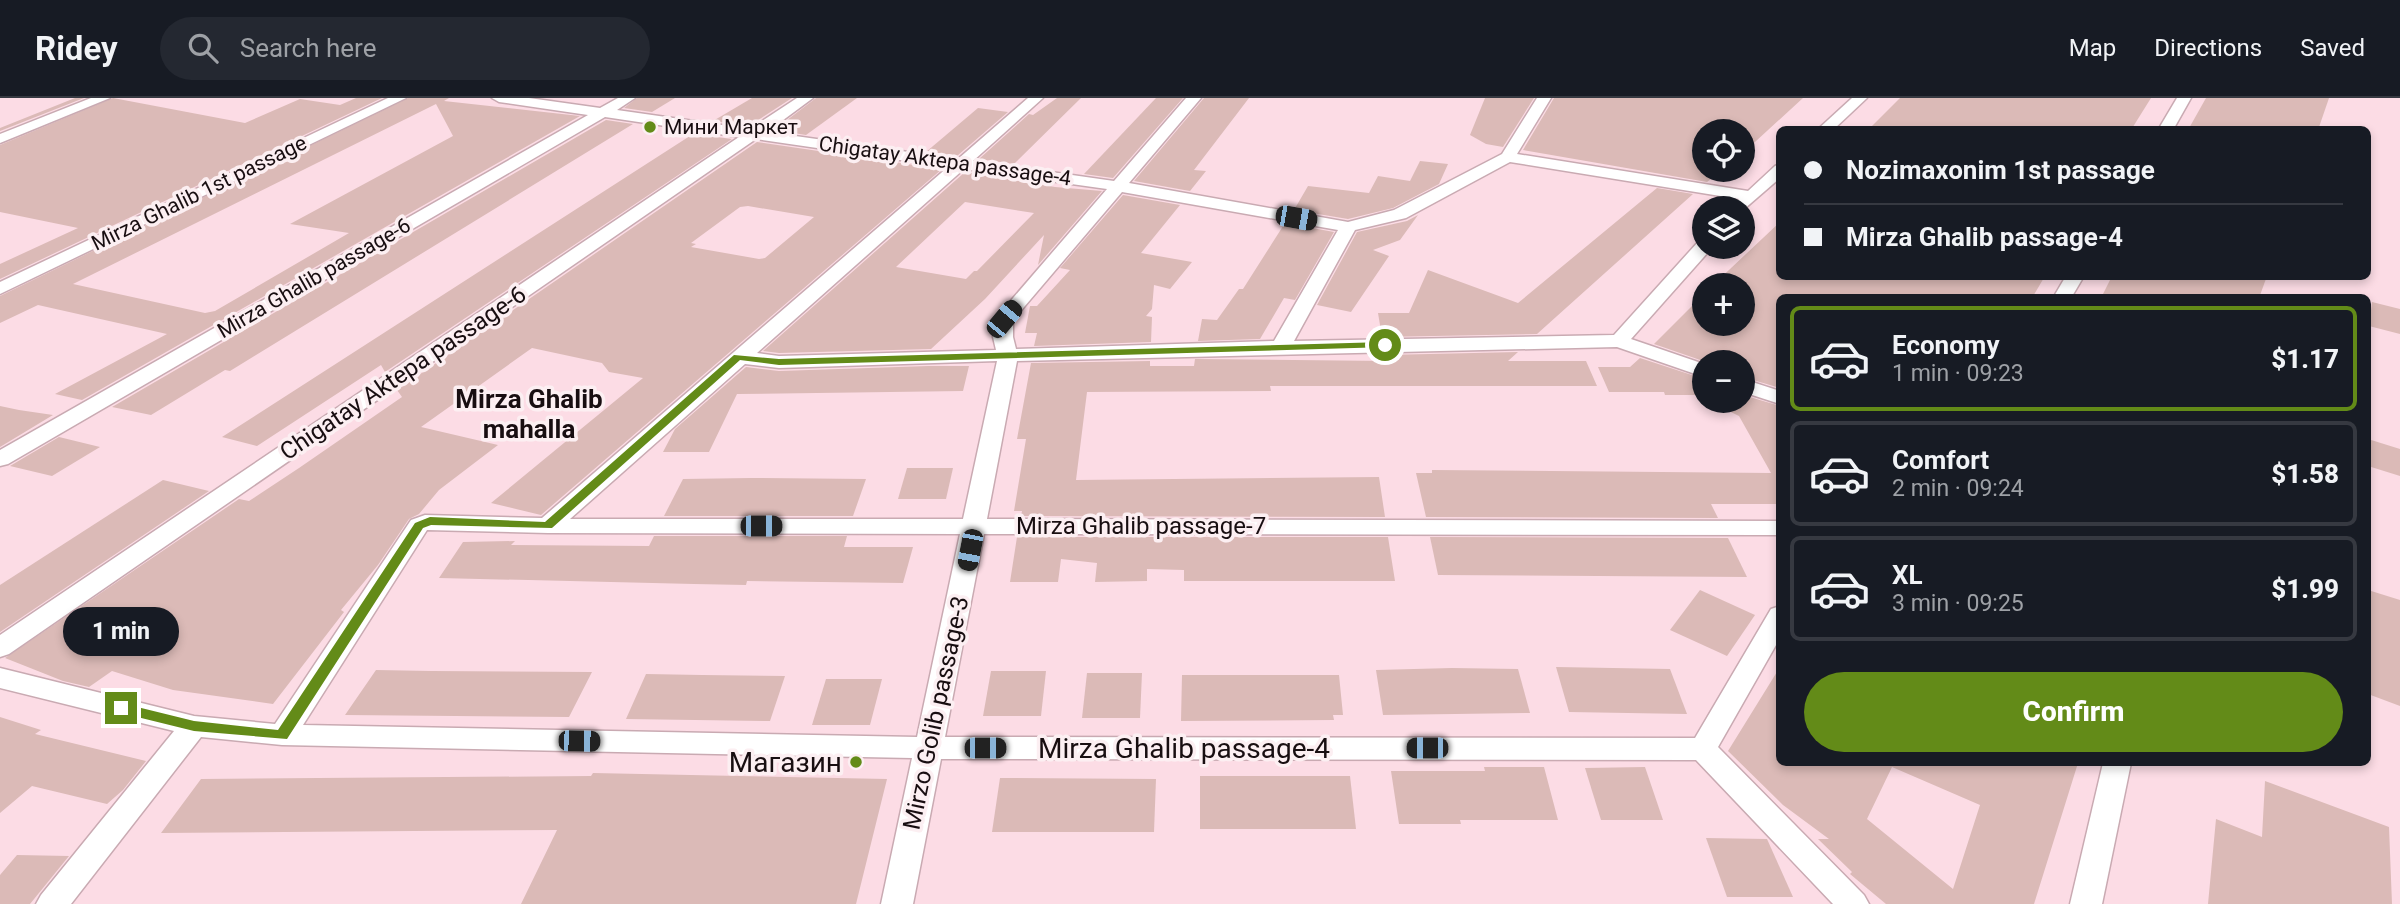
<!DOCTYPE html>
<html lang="en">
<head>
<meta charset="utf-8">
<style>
	:root { --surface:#171b24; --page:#242831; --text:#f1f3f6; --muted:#9ea1a6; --line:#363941; --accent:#638b18 }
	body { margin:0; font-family:Roboto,sans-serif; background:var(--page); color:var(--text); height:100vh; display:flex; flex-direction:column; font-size:26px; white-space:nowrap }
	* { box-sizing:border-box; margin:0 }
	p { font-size:23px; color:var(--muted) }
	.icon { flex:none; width:38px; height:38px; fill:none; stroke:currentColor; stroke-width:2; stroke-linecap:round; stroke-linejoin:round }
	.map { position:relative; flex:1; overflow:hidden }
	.drawer { position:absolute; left:1776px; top:196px; width:595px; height:472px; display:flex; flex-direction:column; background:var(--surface); border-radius:10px; box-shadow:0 4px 10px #0003 }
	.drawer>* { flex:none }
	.guide { position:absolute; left:1776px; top:28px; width:595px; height:154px; border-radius:10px; box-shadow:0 4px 10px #0003; display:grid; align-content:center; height:154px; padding:0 28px; background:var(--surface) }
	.controls { position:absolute; left:1692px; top:21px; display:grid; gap:14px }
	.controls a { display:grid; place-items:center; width:63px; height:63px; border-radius:50%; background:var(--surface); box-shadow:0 4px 10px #0003; font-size:35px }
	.end { position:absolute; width:32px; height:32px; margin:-16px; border:9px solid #638b18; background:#fff; box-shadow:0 0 0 4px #fff }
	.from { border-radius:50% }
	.bubble { position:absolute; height:49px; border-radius:24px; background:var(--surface); box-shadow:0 4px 10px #0003; font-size:23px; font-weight:800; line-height:49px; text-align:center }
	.car { position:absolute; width:21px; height:42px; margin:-21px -10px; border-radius:9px; box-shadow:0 0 5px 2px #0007; background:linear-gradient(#222 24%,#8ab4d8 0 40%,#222 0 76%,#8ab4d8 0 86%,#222 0) }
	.guide b { display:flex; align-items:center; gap:24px; height:66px; font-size:26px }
	.guide b+b { border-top:2px solid var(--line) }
	.guide i { width:18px; height:18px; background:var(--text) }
	ul { padding:12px 0 0; list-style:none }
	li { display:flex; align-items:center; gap:21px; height:105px; margin:0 14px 10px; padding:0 14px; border:4px solid var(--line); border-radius:10px }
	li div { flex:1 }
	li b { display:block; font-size:26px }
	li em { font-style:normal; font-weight:800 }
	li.on { border-color:var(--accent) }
	li>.icon { width:63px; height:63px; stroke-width:1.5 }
	.action { display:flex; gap:14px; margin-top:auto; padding:14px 28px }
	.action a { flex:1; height:80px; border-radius:42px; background:var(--accent); color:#fff; font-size:28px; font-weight:800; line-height:80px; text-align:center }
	header { display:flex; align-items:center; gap:42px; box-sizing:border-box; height:98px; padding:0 35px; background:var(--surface); border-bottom:2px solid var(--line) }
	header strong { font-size:33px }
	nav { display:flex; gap:38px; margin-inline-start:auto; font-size:24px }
	.search { width:490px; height:63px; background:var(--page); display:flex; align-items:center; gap:18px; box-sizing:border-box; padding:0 24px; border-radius:38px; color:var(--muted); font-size:26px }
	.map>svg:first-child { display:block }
	.building { fill:#dbbab7; fill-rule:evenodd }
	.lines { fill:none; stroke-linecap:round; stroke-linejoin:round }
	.minor-casing { stroke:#c9aab2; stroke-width:3 }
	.minor { fill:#fff; fill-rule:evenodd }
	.route { fill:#638b18 }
	.poi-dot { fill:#638b18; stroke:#fceff2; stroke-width:2.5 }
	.labels { text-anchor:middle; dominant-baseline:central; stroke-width:7; stroke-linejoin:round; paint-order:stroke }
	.far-poi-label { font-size:21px; fill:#180e11; stroke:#fceff2; text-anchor:start }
	.far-street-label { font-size:21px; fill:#180e11; stroke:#fceff2 }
	.street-label { font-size:24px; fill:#180e11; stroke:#fceff2 }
	.neighbourhood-label { font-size:26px; font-weight:bold; fill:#180e11; stroke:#fceff2 }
	.near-street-label { font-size:28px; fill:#180e11; stroke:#fceff2 }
	.near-poi-label { font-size:28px; fill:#180e11; stroke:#fceff2; text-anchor:end }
</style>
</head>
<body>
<header>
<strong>Ridey</strong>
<div class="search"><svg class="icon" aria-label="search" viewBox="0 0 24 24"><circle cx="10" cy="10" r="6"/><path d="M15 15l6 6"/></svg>Search here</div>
<nav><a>Map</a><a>Directions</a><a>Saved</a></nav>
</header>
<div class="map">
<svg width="2400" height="806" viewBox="0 0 2400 806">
	<rect width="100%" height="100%" fill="#fcdce5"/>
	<g class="building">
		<path d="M75,0h9l-84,33v-3z"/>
		<path d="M113,0l132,25 55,-24 40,6 16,-7h26l-382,181v-15l78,-36 -78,-16v-67z"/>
		<path d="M408,0h41l-5,3 136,15 -498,284 -27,-6 112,-60 -129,-29 -38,18v-27zM436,6l17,32 -163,88 59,9 -134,78 -10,2 -132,-29z"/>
		<path d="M637,0h38l-23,14 -28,-4z"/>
		<path d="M752,0h40l-43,28 -36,-5z"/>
		<path d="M816,0h41l-51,37 -32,-5z"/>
		<path d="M1057,0h24l-67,66 -35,-5 50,-45 4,1z"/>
		<path d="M1156,0h27l-70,80 -29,-4z"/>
		<path d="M1204,0h45l-55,72 12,1 -16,20 -56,-10z"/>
		<path d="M1485,0h49l-31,49 -17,-3 -16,-9z"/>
		<path d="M1554,0h249l-60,55v-22h-39v39h19l-16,12 -184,-32z"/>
		<path d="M1900,0h251l-20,32h-263z"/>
		<path d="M2206,0h123l-11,32h-130z"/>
		<path d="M978,10l30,4 -51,44 -31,-4z"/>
		<path d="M606,22l27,4 -403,247 -5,-1 -74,45 -39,-8z"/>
		<path d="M693,36l39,5 -347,233 -4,-7 -124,81 -35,-9z"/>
		<path d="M757,44l185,27 -401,346 -50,-12 152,-125 -34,-6 -7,-9 -70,-15 -111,79 77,18 -59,45 -20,24 -10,5 -31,46 -37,45 3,2 -71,92 -100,-14 -61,-19 -23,16 -26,-6 -58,-23 234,-159 10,2 50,-33 103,-71 -5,-7zM748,108l66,11 -49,41 -6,1 -68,-12 5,-3 -5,-1 49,-36z"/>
		<path d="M1420,63l28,3 -9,20 -46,24 -45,11 -54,-9 14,-24 61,7 9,-17 32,5z"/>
		<path d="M965,74l90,15 47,4 -64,74 6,-30 -59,64 -54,50 -152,4 -16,-2zM965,104l69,11 -57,58h-3l-8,8 -70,-12z"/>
		<path d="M1657,90l36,6 -156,140 -155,3 -4,-24h31l19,-43 90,33z"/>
		<path d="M1123,97l57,10 -39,48 51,9 -22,27 -16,-4 -2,24 -6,7 6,1 -1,25 -117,4 3,-13h-12l5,-27h7l33,-36 -10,-2z"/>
		<path d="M1418,117l-18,25 -27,10 16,6 -38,56 -34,-7 40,-73 50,-11z"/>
		<path d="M1780,124v54h265l-13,22h-252v90l-37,-11v-15h-37l-52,-18 50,-50v30h39v-39h-30z"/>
		<path d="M1285,125l49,9 -39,68 -11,-2 -24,41 -62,2 4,-22 15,1 22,-31h4z"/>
		<path d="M2112,178h155l-8,22h-158z"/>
		<path d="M2372,204l28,7v25l-31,-8z"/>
		<path d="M1518,254l-10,9h78l11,25h-327l1,5 -184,1 -11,88 303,-3 6,40 -364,-1 1,-5h-8l12,-72h-9l14,-76 119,-2v5h44l1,-7 191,2 -1,-6z"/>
		<path d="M1640,260l64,21v20l-7,-4h-32l-1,-3h-55l-11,-25h32z"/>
		<path d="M928,268h41l-6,25 -226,3 -28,58h-46l12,-23 71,-62 33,4z"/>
		<path d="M1743,297l37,11v98h-69l7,14 -292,-1 -10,-44h16v-3l339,3 -32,-57 -31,-15h35z"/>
		<path d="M0,308l19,4 34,5 -53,32z"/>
		<path d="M59,339l41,10 -48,29 -42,-10z"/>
		<path d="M2368,341l32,10v27l-32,-10z"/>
		<path d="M907,370h46l-7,31h-48z"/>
		<path d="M683,381l68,-1 115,1 -13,37h-189z"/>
		<path d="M163,382l46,11 -209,141v-47z"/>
		<path d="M654,438h193l-3,11h69l-10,36 -156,-2 -1,4 -52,-1 -255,-6 24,-36 52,-1 -4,4 138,1z"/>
		<path d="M1017,439h371l7,44h-211v-11l-37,-1v12l-52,1 2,-19 -36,-4 -3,23h-48z"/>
		<path d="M1430,439l298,1 19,39 -309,-2z"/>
		<path d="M1700,492l55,25 -28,41 -57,-26z"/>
		<path d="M2368,492l32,10v106l-32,-12z"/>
		<path d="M1556,569l114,2 17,45 -118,-2z"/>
		<path d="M1780,569v96h298l-44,141h-148l-36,-30 2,-2 -34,-33h11l-46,-34 -55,-54zM1892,669l88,38 -27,84 -86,-70z"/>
		<path d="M1452,570l66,1 12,44 -147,2 -7,-45z"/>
		<path d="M376,572l55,1 161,1 -23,45 -224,-2z"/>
		<path d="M991,573h55l-5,45h-58z"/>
		<path d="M1087,575h55l-2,45h-58z"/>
		<path d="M646,576l56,1 83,1 -15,45 -144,-2z"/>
		<path d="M1182,577h157l4,40h-10l1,5 -153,1z"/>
		<path d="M826,581h56l-12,46h-58z"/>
		<path d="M0,619l41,13 -6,4 111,27 -23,29 -16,14 -75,-18 -32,27z"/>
		<path d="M1484,669h60l14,53h-98l1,4h-62l-8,-53h94z"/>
		<path d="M1645,669l18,53h-62l-16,-52z"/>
		<path d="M593,675l294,6 -31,125h-335l36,-74 -396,3 40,-54 390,-3z"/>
		<path d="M1200,678h150l6,53h-156z"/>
		<path d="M1000,680l156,1 -2,53h-162z"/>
		<path d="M2265,683l124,46 3,77h-184l8,-85 46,18z"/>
		<path d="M1706,740l61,1 26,58h-66z"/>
		<path d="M17,757l52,1 -39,48h-30v-29z"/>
	</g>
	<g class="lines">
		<defs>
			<g id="minor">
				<path d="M91,0h19l-110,45v-9z"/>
				<path d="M388,0h18l-406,196v-12z"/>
				<path d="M492,0h37l71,10 18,-10h17l-18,12 133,19 47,-31h16l-46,34 191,27 70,-61h15l-70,63 141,20 72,-83h15l-72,85 219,39 46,-12 108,-56 35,-56h14l-34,56 231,37 27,-25 5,-2v14l-37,32 -10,-4 6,-7 -229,-37 -104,56 -51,12 -61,111 320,-6 84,-93 6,-1v6h8l-2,3 -79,89 73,25v13l-87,-30 -600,14 -30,158 793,2v14l-796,-1 -39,203 750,1 76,-129 9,-3v32l-62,109 146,148 5,9h-36l-137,-144 -755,-1 -28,145h-32l31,-146 -630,-13 -81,-8 -130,167h-35l5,-9 133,-164 -174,-43v-20l194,48 81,8 136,-204 14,-5 117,3 406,-351 -192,-28 -747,515 -9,3v-22l739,-498 -134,-20 -597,347 -8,2v-16l588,-335 -89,-13zM964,71l143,20 -112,130 -2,18 3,13 -217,6 -22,-3zM1122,94l216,38 -64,111 -258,8 -3,-12v-17zM997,263l-34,158h-393l175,-155 34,4zM427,432l121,3 412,1 -43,203 -614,-12z"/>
				<path d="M1852,0h15l-34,32h-16z"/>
				<path d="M2177,0h14l-18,32h-15z"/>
				<path d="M2066,178h18l-13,22h-18z"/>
				<path d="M1743,281l37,12v13l-37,-12z"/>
				<path d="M2103,665h28l-29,141h-32z"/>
			</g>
		</defs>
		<use href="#minor" class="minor-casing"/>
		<use href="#minor" class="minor"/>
	</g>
	<path class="route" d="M1385,244l4,3 -1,2 -609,18 -39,-5 -188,168 -121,-3 -8,3 -136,211 -93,-8 -73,-18 -6,-5 6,-5 73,18 84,9 137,-207 15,-6 115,5 189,-167 45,4z"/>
	<g class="poi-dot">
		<circle cx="650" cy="29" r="7"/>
		<circle cx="856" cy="664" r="7"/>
	</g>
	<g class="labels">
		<g class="far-poi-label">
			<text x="664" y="29">Мини Маркет</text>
		</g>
		<g class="far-street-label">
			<text transform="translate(945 63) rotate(8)">Chigatay Aktepa passage-4</text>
			<text transform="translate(199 95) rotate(-26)">Mirza Ghalib 1st passage</text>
			<text transform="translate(314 180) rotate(-30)">Mirza Ghalib passage-6</text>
		</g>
		<g class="street-label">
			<text transform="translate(403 275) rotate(-34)">Chigatay Aktepa passage-6</text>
			<text x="1141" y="428">Mirza Ghalib passage-7</text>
			<text transform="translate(936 615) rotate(-78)">Mirzo Golib passage-3</text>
		</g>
		<g class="neighbourhood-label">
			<text x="529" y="301">Mirza Ghalib<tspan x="529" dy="30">mahalla</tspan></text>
		</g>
		<g class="near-street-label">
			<text x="1184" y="650">Mirza Ghalib passage-4</text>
		</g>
		<g class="near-poi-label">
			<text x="842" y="664">Магазин</text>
		</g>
	</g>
</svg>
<div class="controls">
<a><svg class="icon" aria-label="locate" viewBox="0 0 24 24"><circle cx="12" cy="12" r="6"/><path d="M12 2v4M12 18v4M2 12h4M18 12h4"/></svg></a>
<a><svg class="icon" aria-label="layers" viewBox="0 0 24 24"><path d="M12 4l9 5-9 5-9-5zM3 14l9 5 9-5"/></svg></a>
<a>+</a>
<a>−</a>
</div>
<i class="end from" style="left:1385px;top:247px"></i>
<i class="end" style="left:121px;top:610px"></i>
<div class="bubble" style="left:63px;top:509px;width:116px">1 min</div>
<i class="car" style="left:1296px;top:120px;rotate:100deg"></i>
<i class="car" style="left:1004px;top:221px;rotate:40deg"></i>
<i class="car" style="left:761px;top:428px;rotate:90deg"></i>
<i class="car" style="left:970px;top:452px;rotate:191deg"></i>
<i class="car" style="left:579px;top:643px;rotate:91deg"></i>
<i class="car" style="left:985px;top:650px;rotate:90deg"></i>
<i class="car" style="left:1427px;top:650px;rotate:270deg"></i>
<div class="guide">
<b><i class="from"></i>Nozimaxonim 1st passage</b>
<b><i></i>Mirza Ghalib passage-4</b>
</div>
<section class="drawer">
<ul>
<li class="on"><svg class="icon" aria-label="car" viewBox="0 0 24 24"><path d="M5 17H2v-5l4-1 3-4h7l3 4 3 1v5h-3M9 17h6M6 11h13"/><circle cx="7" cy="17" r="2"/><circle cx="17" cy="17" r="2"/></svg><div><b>Economy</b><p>1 min · 09:23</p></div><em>$1.17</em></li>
<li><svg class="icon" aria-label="car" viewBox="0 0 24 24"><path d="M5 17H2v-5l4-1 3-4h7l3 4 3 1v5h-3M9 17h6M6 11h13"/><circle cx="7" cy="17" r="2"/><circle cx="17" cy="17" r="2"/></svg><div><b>Comfort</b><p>2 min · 09:24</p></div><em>$1.58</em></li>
<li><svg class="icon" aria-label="car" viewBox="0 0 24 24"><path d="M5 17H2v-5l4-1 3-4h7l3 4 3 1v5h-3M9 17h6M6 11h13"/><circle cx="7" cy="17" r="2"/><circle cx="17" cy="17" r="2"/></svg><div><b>XL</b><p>3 min · 09:25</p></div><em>$1.99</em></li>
</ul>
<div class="action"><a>Confirm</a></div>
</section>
</div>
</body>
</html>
